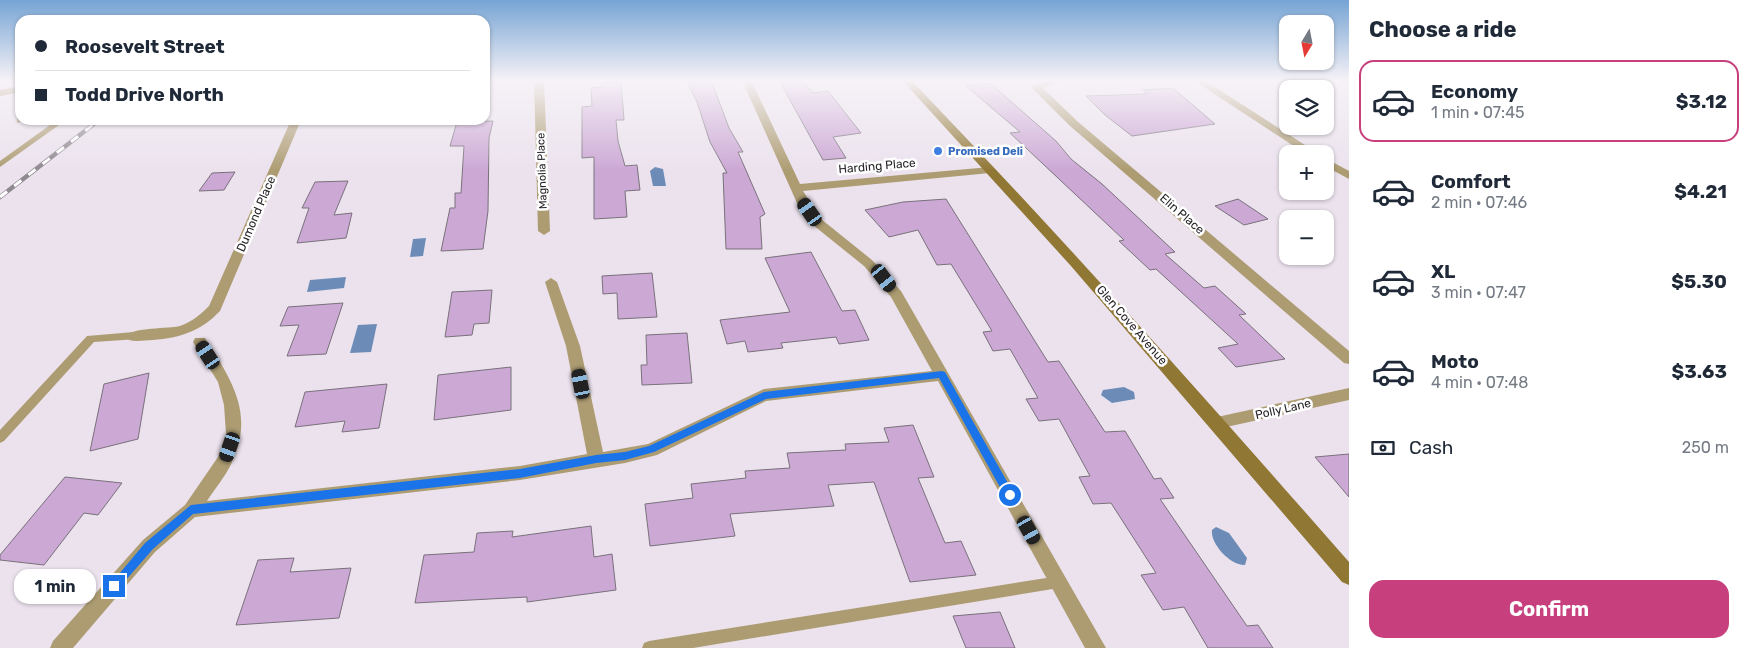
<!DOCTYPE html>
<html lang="en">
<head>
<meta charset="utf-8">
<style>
	:root { --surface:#fff; --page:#f2f2f3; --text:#1f2937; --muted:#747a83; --line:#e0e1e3; --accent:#c73f7d }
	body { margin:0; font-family:Rubik,sans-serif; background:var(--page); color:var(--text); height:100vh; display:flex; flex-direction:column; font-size:19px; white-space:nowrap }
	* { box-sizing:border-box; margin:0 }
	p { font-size:16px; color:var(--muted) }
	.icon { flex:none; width:28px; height:28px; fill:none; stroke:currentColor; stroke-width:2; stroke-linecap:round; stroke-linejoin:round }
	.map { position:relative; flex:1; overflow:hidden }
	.side { display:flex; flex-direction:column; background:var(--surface); width:400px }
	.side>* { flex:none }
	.banner { position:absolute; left:15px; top:15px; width:475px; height:110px; border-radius:15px; box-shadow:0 1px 4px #0004; display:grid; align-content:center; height:110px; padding:0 20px; background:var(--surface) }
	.needle { width:32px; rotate:190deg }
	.controls { position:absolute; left:1279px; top:15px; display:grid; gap:10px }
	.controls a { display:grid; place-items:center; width:55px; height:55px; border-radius:10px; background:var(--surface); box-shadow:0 1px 4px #0004; font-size:25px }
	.end { position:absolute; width:22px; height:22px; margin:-11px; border:6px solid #1a73e8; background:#fff; box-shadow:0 0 0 2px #fff }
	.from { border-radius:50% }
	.bubble { position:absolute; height:35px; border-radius:15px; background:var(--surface); box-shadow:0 1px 4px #0004; font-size:16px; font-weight:700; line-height:35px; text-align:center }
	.car { position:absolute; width:15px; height:30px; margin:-15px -8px; border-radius:6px; box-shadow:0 0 4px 1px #0007; background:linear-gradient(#222 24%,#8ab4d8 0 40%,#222 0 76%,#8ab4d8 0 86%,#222 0) }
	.banner b { display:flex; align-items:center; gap:18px; height:48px; font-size:19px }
	.banner b+b { border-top:1px solid var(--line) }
	.banner i { width:12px; height:12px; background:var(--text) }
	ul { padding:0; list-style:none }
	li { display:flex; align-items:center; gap:15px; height:82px; margin:0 10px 8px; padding:0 10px; border:2px solid transparent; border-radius:15px }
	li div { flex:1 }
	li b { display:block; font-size:19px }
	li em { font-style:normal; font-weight:700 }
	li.on { border-color:var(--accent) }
	li>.icon { width:45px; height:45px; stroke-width:1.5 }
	h2 { padding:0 20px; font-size:22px; line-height:60px }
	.pay { display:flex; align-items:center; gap:12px; height:55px; padding:0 20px; font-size:19px }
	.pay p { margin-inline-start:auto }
	.button { display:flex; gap:10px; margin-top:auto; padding:10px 20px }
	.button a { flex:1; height:58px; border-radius:15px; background:var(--accent); color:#fff; font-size:20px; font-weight:700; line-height:58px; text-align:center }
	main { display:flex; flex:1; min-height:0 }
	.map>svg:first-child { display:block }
	.water { fill:#6c8cb7 }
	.building { fill:#cca8d5; stroke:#79717b }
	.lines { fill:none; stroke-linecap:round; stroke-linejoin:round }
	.service { fill:#ad9c72; fill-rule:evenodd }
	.minor { fill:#ad9c72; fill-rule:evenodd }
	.secondary { fill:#917734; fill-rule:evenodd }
	.rail-casing { stroke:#8f8990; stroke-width:4.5 }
	.rail { stroke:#fff; stroke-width:3; stroke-dasharray:9; stroke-linecap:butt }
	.route { fill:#1a73e8 }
	.shop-dot { fill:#3f7fe0; stroke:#fff; stroke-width:2 }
	.labels { text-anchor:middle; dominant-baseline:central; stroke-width:5; stroke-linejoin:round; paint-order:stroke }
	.far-shop-label { font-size:11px; font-weight:bold; fill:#366cbe; stroke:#fff; text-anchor:start }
	.far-street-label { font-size:11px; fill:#272428; stroke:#fff }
	.street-label { font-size:12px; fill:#272428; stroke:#fff }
</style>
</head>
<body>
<main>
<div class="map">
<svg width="1349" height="648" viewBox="0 0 1349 648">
	<rect width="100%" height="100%" fill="#ebe2ed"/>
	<g class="water">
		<path d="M655,167l8,2 3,17h-13l-3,-15z"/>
		<path d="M426,238l-3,18 -13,1 3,-18z"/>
		<path d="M346,277l-2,11 -37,4 3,-12z"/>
		<path d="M377,324l-6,28 -21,1 8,-28z"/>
		<path d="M1124,387l10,5 1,7 -23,4 -11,-8 2,-5z"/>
		<path d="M1216,527l13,6 18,25 -2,7c-14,1 -35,-21 -33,-35z"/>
	</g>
	<g class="building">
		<path d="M686,80h25l18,48 14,24h-5l27,62 -5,3 2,32h-36l-3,-76h4l-17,-31 -13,-40z"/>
		<path d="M779,80h23l11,13 15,-2 33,42 -28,4 13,21 -23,2z"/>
		<path d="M621,82l3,38h-8l2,21 7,25 12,-1 3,25 -15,1 2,26 -33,2v-62l-12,1v-51l10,-1 -1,-18 11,-1v-4z"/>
		<path d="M990,83l66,58 15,18 31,25 73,68 -10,2 39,34 11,-2 31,28 -7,1 46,44 -49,8 -18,-19 20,-4 -82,-75 -6,1 -31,-29 5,-1 -114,-107 10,-1 -54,-46z"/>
		<path d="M1173,88l42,36 -83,12 -27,-21 -19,-19 62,-2 -5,-4z"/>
		<path d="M493,121l-4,17 -1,73 -5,38 -42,2 9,-43h5v-15h6l3,-47h-14l7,-24z"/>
		<path d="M235,172l-11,18 -25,1 13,-18z"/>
		<path d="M348,181l-14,34 18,-2 -6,25 -49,5 12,-35h-7l13,-26z"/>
		<path d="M946,199l102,163 11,-1 46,71 20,-1 29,48 7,-1 13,20 -14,1 87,127 11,-1 15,23h-65l-24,-41 -21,3 -22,-35 15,-2 -45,-70 -18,1 -14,-27 11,-1 -31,-57 -20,2 -13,-22 12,-1 -28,-49 -17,2 -10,-19 9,-1 -41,-67 -14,1 -19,-35 -29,7 -24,-27 38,-8z"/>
		<path d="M1238,199l30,20 -24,6 -29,-19z"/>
		<path d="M811,252l31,59 13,-1 14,30 -30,4 -3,-7 -55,6 2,5 -35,4 -3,-11 -18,3 -7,-24 70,-8 -25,-54z"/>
		<path d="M652,273l5,44 -39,2 -1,-26 -14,1 -1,-18z"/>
		<path d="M492,290l-3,33 -15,1 -2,11 -27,2 7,-45z"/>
		<path d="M343,303l-17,51 -39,2 12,-31 -19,1 8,-19z"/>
		<path d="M687,333l5,50 -50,2 -1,-20h6l-1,-30z"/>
		<path d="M511,367v43l-77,10 4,-45z"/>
		<path d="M149,373l-11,66 -48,12 14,-67z"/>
		<path d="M387,384l-8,44 -37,4 3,-11 -50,6 10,-35z"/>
		<path d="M913,425l21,52 -16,1 27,65 16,-2 15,34 -66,7 -36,-100 -46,3 6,21 -104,8 5,22 -85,10 -5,-42 48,-6 -2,-14 55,-6 -1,-7 45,-3 -3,-15 59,-3 -1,-6 44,-2 -5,-14z"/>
		<path d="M1349,454v43l-34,-40z"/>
		<path d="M65,477l57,6 -24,32 -14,-2 -40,52 -44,-5v-5z"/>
		<path d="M591,526l3,31 18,-3 4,36 -89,12v-5l-112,6 9,-48 50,-3 3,-19 36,-2 -1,6z"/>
		<path d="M294,558l-4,14 61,-4 -12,50 -103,7 22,-65z"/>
		<path d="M1000,612l15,36h-49l-13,-32z"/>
	</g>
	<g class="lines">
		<g class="service">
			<path d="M17,118h3v2l4,1 -7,2z"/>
			<path d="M57,120h9l-66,47v-6z"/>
			<path d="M134,332l5,4 -1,3 -44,3 -90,99 -4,2v-13l87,-94z"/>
			<path d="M1059,576l5,1 2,5 -2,5 -5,1 -366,60h-51l2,-5 5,-2z"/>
		</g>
		<g class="minor">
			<path d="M534,80h10l6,151 -6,4 -6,-4z"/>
			<path d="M742,80h9l49,104 190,-17 5,3 -5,3 -187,18 18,28 51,41 29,31 205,357h-21l-147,-267 -172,20 -109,54 -32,8 -105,17 -325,37 -40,35 -82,96h-23l3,-7 90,-101 42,-35 33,-48 8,-23 -2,-29 -6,-23 -25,-40 2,-4h10c26,41 50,75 27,124 -6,14 -17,26 -25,39l313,-35 67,-12 -21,-108 -21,-64 6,-4 6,4 23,64 23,106 45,-8 116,-55 168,-18 -41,-74 -27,-31 -51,-41 -16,-22z"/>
			<path d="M1051,80h16l-24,8 34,33 272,230v13l-5,-1 -275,-238 -38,-38z"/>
			<path d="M1193,80h11l115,74h-13z"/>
			<path d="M291,120h10l-81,191c-19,20 -40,27 -67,29 -8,0 -16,2 -24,0l-2,-4c5,-9 42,-7 53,-10 12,-4 21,-12 29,-20z"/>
			<path d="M1325,158l24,13v8l-24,-13z"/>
			<path d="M1349,388v12l-132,29 -6,-2 -2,-4 2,-4 6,-2z"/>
		</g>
		<g class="secondary">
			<path d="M902,80h9c151,157 295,319 438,482v23l-7,-3 -271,-316z"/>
			<path d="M20,86v6l-20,4v-6z"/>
		</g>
		<defs>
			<path id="rail" d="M0,197l99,-77"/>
		</defs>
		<use href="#rail" class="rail-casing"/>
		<use href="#rail" class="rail"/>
	</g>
	<linearGradient id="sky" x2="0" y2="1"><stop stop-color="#76a4d4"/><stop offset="0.47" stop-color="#f6f2f7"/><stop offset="1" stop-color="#f6f2f7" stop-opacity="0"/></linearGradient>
	<rect width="1349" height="171" fill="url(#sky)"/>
	<path class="route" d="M942,371l3,1 68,120v6h-7l-67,-120 -173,21 -112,53 -29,8 -29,3 -76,15 -327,36 -40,35 -35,40h-8l-1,-3 36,-43 46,-38 329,-36 76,-14 29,-3 24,-6 115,-54z"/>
	<circle class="shop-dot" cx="938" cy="151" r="5"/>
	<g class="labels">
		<g class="far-shop-label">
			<text x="948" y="151">Promised Deli</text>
		</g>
		<g class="far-street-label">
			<text transform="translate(542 171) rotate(-92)">Magnolia Place</text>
		</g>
		<g class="street-label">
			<text transform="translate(877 166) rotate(-5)">Harding Place</text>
			<text transform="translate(256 214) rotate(-67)">Dumond Place</text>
			<text transform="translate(1182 214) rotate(41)">Elin Place</text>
			<text transform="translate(1132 325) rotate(49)">Glen Cove Avenue</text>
			<text transform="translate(1283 409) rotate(-13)">Polly Lane</text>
		</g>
	</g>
</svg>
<div class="controls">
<a><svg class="needle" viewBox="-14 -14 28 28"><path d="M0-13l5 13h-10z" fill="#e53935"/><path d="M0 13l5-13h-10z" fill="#747a83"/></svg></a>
<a><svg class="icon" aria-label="layers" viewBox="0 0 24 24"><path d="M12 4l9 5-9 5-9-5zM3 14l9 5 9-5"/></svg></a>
<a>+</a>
<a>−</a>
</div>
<i class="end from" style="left:1010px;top:495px"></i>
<i class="end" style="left:114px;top:586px"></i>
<div class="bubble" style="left:14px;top:569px;width:82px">1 min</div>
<i class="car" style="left:810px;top:212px;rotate:325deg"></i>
<i class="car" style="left:884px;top:278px;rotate:143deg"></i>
<i class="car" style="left:208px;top:355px;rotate:327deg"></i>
<i class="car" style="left:581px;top:384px;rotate:349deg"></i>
<i class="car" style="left:230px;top:447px;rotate:199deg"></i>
<i class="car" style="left:1029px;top:530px;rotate:151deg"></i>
<div class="banner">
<b><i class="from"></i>Roosevelt Street</b>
<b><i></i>Todd Drive North</b>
</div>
</div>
<section class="side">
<h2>Choose a ride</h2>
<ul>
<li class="on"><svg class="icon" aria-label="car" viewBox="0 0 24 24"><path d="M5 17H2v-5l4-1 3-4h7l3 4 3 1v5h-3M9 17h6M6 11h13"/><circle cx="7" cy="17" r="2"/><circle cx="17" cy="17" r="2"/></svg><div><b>Economy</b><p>1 min · 07:45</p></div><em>$3.12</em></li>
<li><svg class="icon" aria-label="car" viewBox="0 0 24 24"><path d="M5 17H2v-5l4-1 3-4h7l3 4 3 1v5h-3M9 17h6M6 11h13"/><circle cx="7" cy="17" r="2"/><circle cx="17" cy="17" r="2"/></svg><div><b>Comfort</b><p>2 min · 07:46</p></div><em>$4.21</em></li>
<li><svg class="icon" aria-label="car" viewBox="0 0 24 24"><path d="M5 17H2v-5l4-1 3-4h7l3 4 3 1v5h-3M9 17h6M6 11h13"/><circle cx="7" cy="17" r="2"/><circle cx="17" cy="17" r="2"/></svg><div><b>XL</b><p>3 min · 07:47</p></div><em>$5.30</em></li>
<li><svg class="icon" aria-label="car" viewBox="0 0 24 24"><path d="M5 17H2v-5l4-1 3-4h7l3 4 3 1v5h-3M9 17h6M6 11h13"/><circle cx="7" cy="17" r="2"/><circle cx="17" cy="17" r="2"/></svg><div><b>Moto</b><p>4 min · 07:48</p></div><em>$3.63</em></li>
</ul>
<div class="pay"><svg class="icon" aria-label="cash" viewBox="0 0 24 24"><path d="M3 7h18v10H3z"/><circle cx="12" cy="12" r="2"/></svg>Cash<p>250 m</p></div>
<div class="button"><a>Confirm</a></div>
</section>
</main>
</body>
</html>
